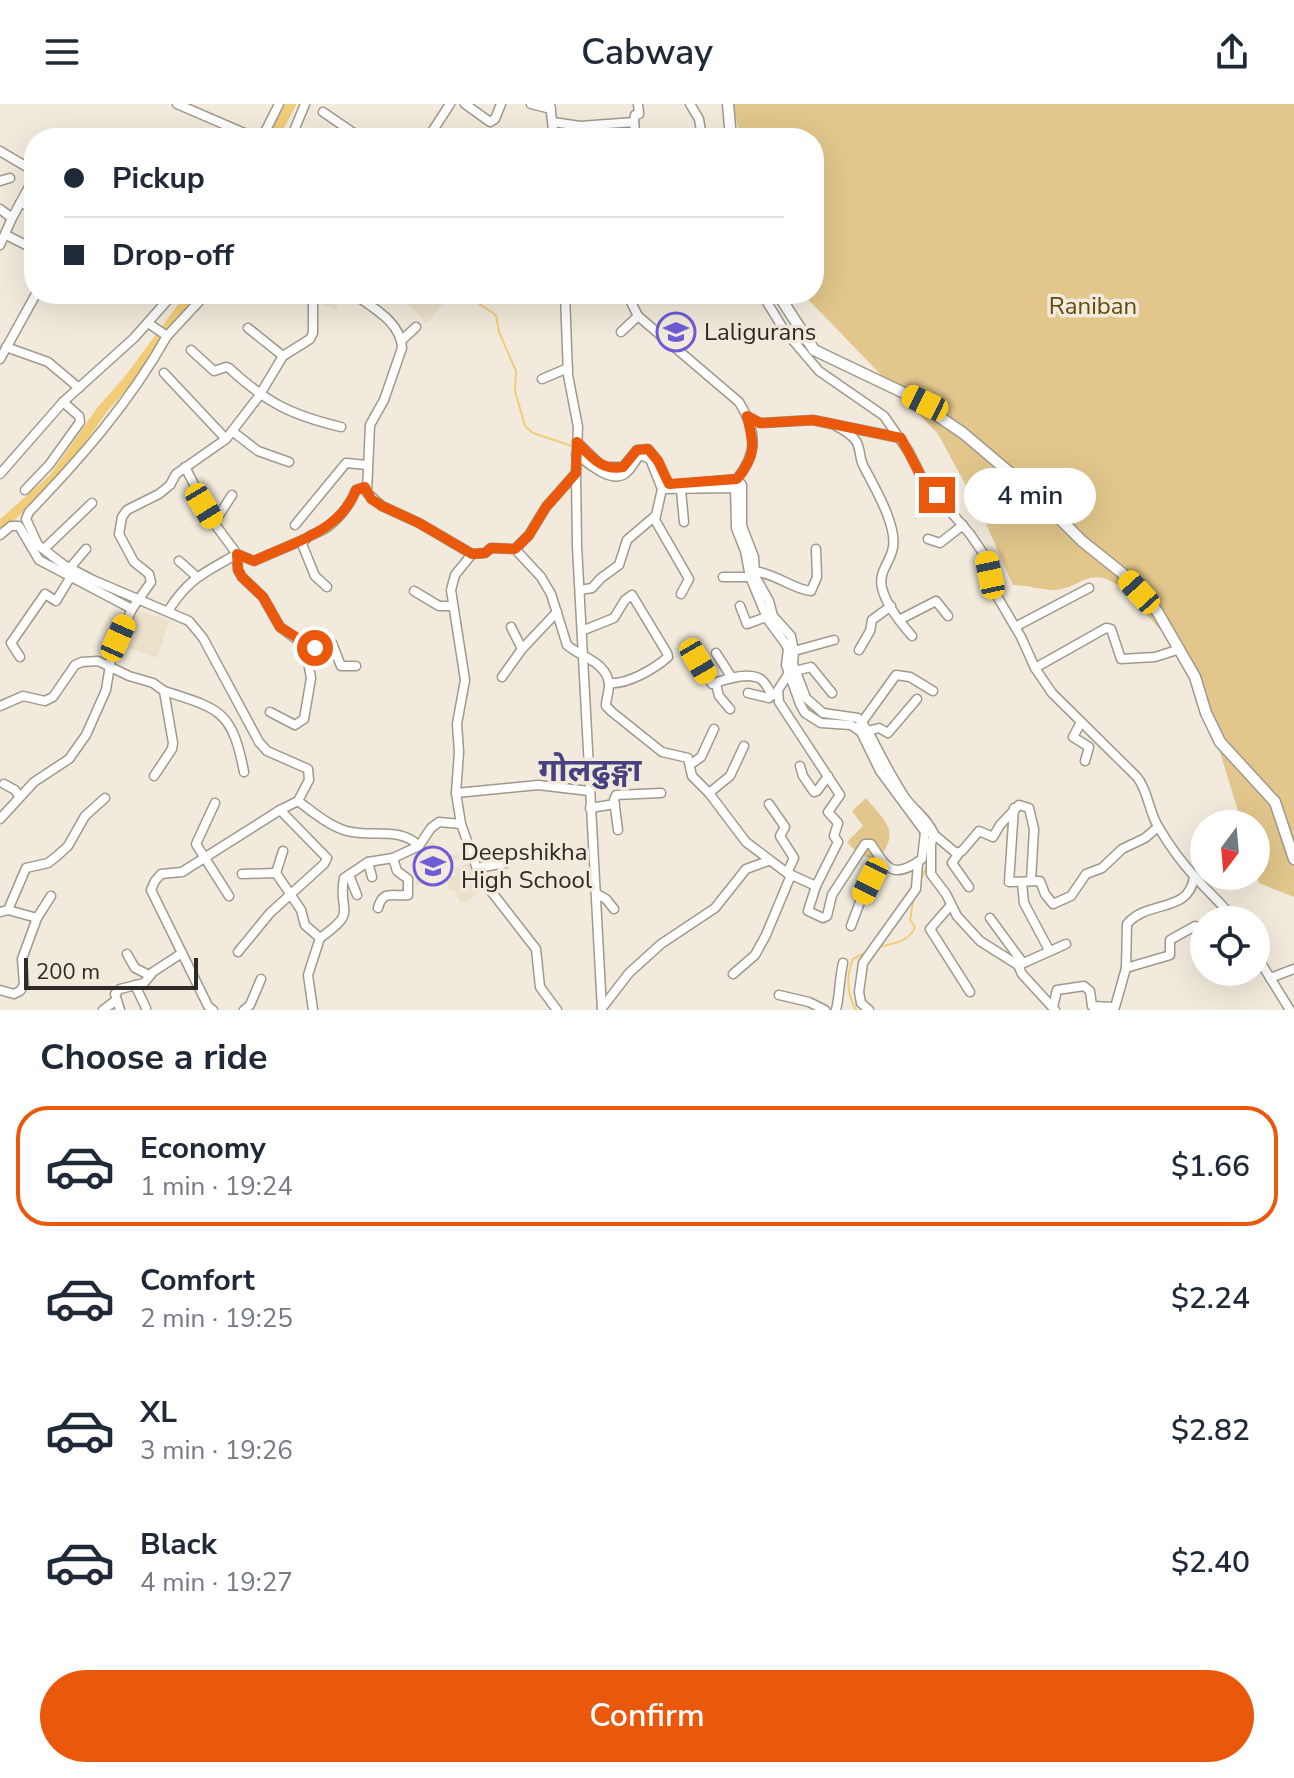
<!DOCTYPE html>
<html lang="en">
<head>
<meta charset="utf-8">
<style>
	:root { --surface:#fff; --page:#f2f2f3; --text:#1f2937; --muted:#747a83; --line:#e0e1e3; --accent:#ea580c }
	body { margin:0; font-family:"Nunito Sans","Noto Sans Devanagari",sans-serif; background:var(--page); color:var(--text); height:100vh; display:flex; flex-direction:column; font-size:30px; white-space:nowrap }
	* { box-sizing:border-box; margin:0 }
	p { font-size:26px; color:var(--muted) }
	.icon { flex:none; width:44px; height:44px; fill:none; stroke:currentColor; stroke-width:2; stroke-linecap:round; stroke-linejoin:round }
	.map { position:relative; height:906px; overflow:hidden }
	.side { display:flex; flex-direction:column; background:var(--surface); flex:1 }
	.side>* { flex:none }
	.guide { position:absolute; left:24px; top:24px; width:800px; height:176px; border-radius:32px; box-shadow:0 8px 32px #0002; display:grid; align-content:center; height:176px; padding:0 40px; background:var(--surface) }
	.needle { width:52px; rotate:196deg }
	.buttons { position:absolute; left:1190px; top:706px; display:grid; gap:16px }
	.buttons a { display:grid; place-items:center; width:80px; height:80px; border-radius:50%; background:var(--surface); box-shadow:0 8px 32px #0002; font-size:40px }
	.scale { position:absolute; left:24px; bottom:20px; width:174px; box-sizing:border-box; padding-left:8px; border:4px solid #2e2b26; border-top:0; font-size:22px; line-height:28px; white-space:nowrap; color:#2e2b26; -webkit-text-stroke:6px #f2ebdd; paint-order:stroke }
	.end { position:absolute; width:36px; height:36px; margin:-18px; border:10px solid #ea580c; background:#fff; box-shadow:0 0 0 4px #fff }
	.from { border-radius:50% }
	.bubble { position:absolute; height:56px; border-radius:28px; background:var(--surface); box-shadow:0 8px 32px #0002; font-size:26px; font-weight:600; line-height:56px; text-align:center }
	.car { position:absolute; width:24px; height:48px; margin:-24px -12px; border-radius:10px; box-shadow:0 0 6px 2px #0007; background:linear-gradient(#f5c518 24%,#345 0 40%,#f5c518 0 76%,#345 0 86%,#f5c518 0) }
	.guide b { display:flex; align-items:center; gap:28px; height:76px; font-size:30px }
	.guide b+b { border-top:2px solid var(--line) }
	.guide i { width:20px; height:20px; background:var(--text) }
	ul { padding:0; list-style:none }
	li { display:flex; align-items:center; gap:24px; height:120px; margin:0 16px 12px; padding:0 24px; border:4px solid transparent; border-radius:32px }
	li div { flex:1 }
	li b { display:block; font-size:30px }
	li em { font-style:normal; font-weight:600 }
	li.selected { border-color:var(--accent) }
	li>.icon { width:72px; height:72px; stroke-width:1.5 }
	h2 { padding:0 40px; font-size:36px; line-height:96px }
	.button { display:flex; gap:16px; margin-top:auto; padding:16px 40px }
	.button a { flex:1; height:92px; border-radius:48px; background:var(--accent); color:#fff; font-size:32px; font-weight:600; line-height:92px; text-align:center }
	header { display:flex; justify-content:space-between; align-items:center; height:104px; padding:0 40px; background:var(--surface); font-size:36px; font-weight:600 }
	.map>svg:first-child { display:block }
	.built { fill:#ebe1cb }
	.green { fill:#e2c68b }
	.lines { fill:none; stroke-linecap:round; stroke-linejoin:round }
	.stream { stroke:#f1cc79; stroke-width:2 }
	.river { stroke:#f1cc79; stroke-width:10 }
	.minor-casing { stroke:#9f998c; stroke-width:11 }
	.major-casing { stroke:#9f998c; stroke-width:13 }
	.minor { stroke:#fff; stroke-width:8 }
	.major { stroke:#fff; stroke-width:10 }
	.route { stroke:#ea580c; stroke-width:10 }
	.labels { text-anchor:middle; dominant-baseline:central; stroke-width:7; stroke-linejoin:round; paint-order:stroke }
	.park-label { font-size:24px; fill:#644b08; stroke:#f2ebdd }
	.poi-label { font-size:24px; fill:#2e2b26; stroke:#f2ebdd; text-anchor:start }
	.district-label { font-size:32px; font-weight:bold; fill:#48417f; stroke:#f2ebdd }
</style>
</head>
<body>
<header><svg class="icon" aria-label="menu" viewBox="0 0 24 24"><path d="M4 6h16M4 12h16M4 18h16"/></svg>Cabway<svg class="icon" aria-label="share" viewBox="0 0 24 24"><path d="M12 15V3M7 8l5-5 5 5M5 13v7h14v-7"/></svg></header>
<div class="map">
<svg width="1294" height="906" viewBox="0 0 1294 906">
	<rect width="100%" height="100%" fill="#f2ebdd"/>
	<g class="built">
		<path d="M316,190h32l-2,10 -8,-2 -2,7 -22,-8z"/>
		<path d="M376,190h75l-24,29 -23,-22 -11,-4 -2,4z"/>
		<path d="M676,211l12,25 -10,5 -16,-22z"/>
		<path d="M136,505l33,12 -12,37 -28,-10 7,-14 -11,-3z"/>
		<path d="M432,738l11,11 11,2 17,-4 1,3 -18,6 -2,13 -19,3 -5,6 -12,3 -3,-28 9,-6 2,-7z"/>
		<path d="M472,757l11,27 -17,15 -6,-1 -6,-13 -4,1 -5,-12 11,-3 -2,-6z"/>
	</g>
	<g class="green">
		<path d="M733,0h561v793l-35,-14 -3,-11v-48h-14l-31,-101 -30,-71 -60,-65c-33,-23 -39,2 -68,3 -10,0 -29,-5 -40,-5l-29,-66 -46,-85 -135,-140h11v-156h-74z"/>
		<path d="M866,694c20,25 35,32 12,62l-19,-5 -12,-13 16,-16 -11,-15z"/>
	</g>
	<g class="lines">
		<g class="stream">
			<path d="M464,190l32,21 3,17 17,39 -1,20 10,35 8,7 39,13"/>
			<path d="M805,601l17,12"/>
			<path d="M921,775l7,-16"/>
			<path d="M878,843c14,-3 31,-5 37,-20l-5,-7 4,-24"/>
			<path d="M856,906c-9,-16 -10,-34 -3,-51l12,-6"/>
		</g>
		<g class="river">
			<path d="M273,34l18,-34"/>
			<path d="M0,422l54,-48 48,-68 28,-32 62,-84"/>
		</g>
		<defs>
			<g id="minor">
				<path d="M177,0l79,34"/>
				<path d="M465,0l25,18 5,-3 6,-15"/>
				<path d="M531,0l20,5"/>
				<path d="M550,0l4,34"/>
				<path d="M690,0l9,15 3,19"/>
				<path d="M323,8l38,26"/>
				<path d="M553,18l27,4 54,-4 2,16"/>
				<path d="M634,18l1,-7 4,-1 -1,-10"/>
				<path d="M262,34l17,-34"/>
				<path d="M291,34l14,-34"/>
				<path d="M428,34l22,-34"/>
				<path d="M0,47l32,19 2,5"/>
				<path d="M0,77l10,-3"/>
				<path d="M20,99l14,5"/>
				<path d="M0,105l12,9 19,-35 3,1"/>
				<path d="M6,131l28,14"/>
				<path d="M0,141l12,-27"/>
				<path d="M354,190c19,14 47,28 48,54l-18,52 -14,25 -3,68 15,13 37,17 53,31 13,-1 6,-5 24,1 26,28 10,17 16,51c13,12 41,17 42,40 0,7 -3,14 -3,21l6,6 50,40 26,6 4,18 17,17 37,49 41,31 29,13 22,-44 -4,-6 4,-13 -10,-11 12,-17 -61,-93 -1,-12 11,-17"/>
				<path d="M416,190l2,1"/>
				<path d="M565,190l3,81 10,52 -2,46 1,73 25,464"/>
				<path d="M600,190v4"/>
				<path d="M762,190l22,36 35,41 65,45 25,36 14,28 47,54 17,25 7,32 27,46 14,31 17,25 85,84c12,15 11,34 22,51 10,17 23,35 37,50 13,15 27,26 38,42"/>
				<path d="M148,219l19,13c-37,66 -86,122 -138,176l-3,7 12,26 26,20 29,15 96,41 14,17 56,104 8,9 41,18 1,11 -11,21 -18,9 -98,62 -21,2 -6,7 -4,9 57,116 5,4"/>
				<path d="M248,224l35,28"/>
				<path d="M621,228l17,-16"/>
				<path d="M167,232l39,-42"/>
				<path d="M402,236l14,-13"/>
				<path d="M6,243l42,15 31,26"/>
				<path d="M191,246l23,21 12,-4 3,1c38,35 62,47 112,59"/>
				<path d="M0,255l36,-65"/>
				<path d="M164,269l62,66"/>
				<path d="M542,275l26,-11"/>
				<path d="M747,312l13,7 53,-3 87,18"/>
				<path d="M836,322c8,4 15,8 20,15 5,8 3,16 7,24 10,20 34,59 30,82 -2,15 -15,24 -11,41 4,17 19,35 30,48"/>
				<path d="M232,327l26,20 31,11"/>
				<path d="M577,338l26,25h20l14,-17 11,-1 10,12 9,22 5,2 65,-6c21,-27 20,-47 2,-77l-101,-86 -11,-22"/>
				<path d="M576,350c12,9 38,33 52,17 5,-5 7,-11 12,-16l10,4 12,30 -7,31 34,59 -8,15"/>
				<path d="M185,363l29,56 23,31 1,16 4,7 21,20 17,30 30,22 18,-7 4,1 9,23h15"/>
				<path d="M0,370l63,-72 71,-64 39,-44"/>
				<path d="M737,375l5,6v41l12,31 1,19 14,25 4,15 18,20 3,15 -1,13 13,34 17,15 35,5 10,13 11,-3 9,5 29,-34"/>
				<path d="M662,385l73,-1 1,40 9,23 5,26 18,43 17,23 3,6 -2,16 14,39 5,9 16,10 30,2 10,7 19,39 45,61h6l25,21 6,-2 17,-20 14,6 7,-12 19,-20 10,3 5,21 -3,52"/>
				<path d="M25,386l24,-25 31,-43 -1,-6 -16,-14"/>
				<path d="M681,386l3,32"/>
				<path d="M214,419l18,-28"/>
				<path d="M295,421l51,-62 21,2"/>
				<path d="M0,431l11,-9h8l20,34 93,49"/>
				<path d="M928,435l12,4 23,-18"/>
				<path d="M44,445l48,-46"/>
				<path d="M515,445l14,-14 17,-28 30,-34"/>
				<path d="M472,450l-17,21 -4,15 14,90 -8,44 2,28 -3,41 5,31 19,53 56,72 4,38 17,23"/>
				<path d="M179,457l17,15"/>
				<path d="M70,464l16,-19"/>
				<path d="M754,467c23,3 40,19 57,20l6,-14 -1,-28"/>
				<path d="M723,473h27"/>
				<path d="M327,483l-12,-11 -13,-32c6,-11 17,-10 27,-18 12,-10 21,-21 27,-36l9,-3"/>
				<path d="M580,486l12,-2 9,-10 18,-13 8,-25 27,-23"/>
				<path d="M414,487l25,15h12"/>
				<path d="M740,502l7,18 19,-7"/>
				<path d="M168,507c21,-33 36,-38 69,-57l17,7 51,-22"/>
				<path d="M899,516l37,-19 12,15"/>
				<path d="M511,523l11,22"/>
				<path d="M1015,523l74,-39"/>
				<path d="M584,526l30,-12 11,-18 7,-5 35,58 1,4c-14,12 -41,28 -59,26"/>
				<path d="M859,546l11,-19 2,-11 19,-14"/>
				<path d="M794,547l40,-11"/>
				<path d="M716,549l16,25"/>
				<path d="M20,553l-9,-14 34,-49 11,7 14,-23"/>
				<path d="M698,557l14,23c11,-4 33,-12 47,-6 6,3 10,12 13,17h4"/>
				<path d="M1035,564l71,-40 5,1 10,30 34,-2 25,-8"/>
				<path d="M795,567l16,-4 21,26"/>
				<path d="M502,573l20,-28 35,-37"/>
				<path d="M716,580l3,12 11,13"/>
				<path d="M164,587c57,18 68,20 80,81"/>
				<path d="M748,589l21,5 3,-3"/>
				<path d="M0,602l23,-10 22,5 8,-4 22,-32 7,-3 16,-1 31,15 24,7 11,8 9,52 -1,6 -18,27"/>
				<path d="M270,608l25,13 9,-6 7,-41 -6,-32"/>
				<path d="M1081,618l-8,15 16,10 -4,14"/>
				<path d="M860,621l36,-50 14,2 23,14"/>
				<path d="M868,627c12,23 23,46 38,68 10,13 21,19 28,35l-3,10v30l15,20 11,22 23,25 38,24 4,9 33,36"/>
				<path d="M691,660l10,-7 13,-28"/>
				<path d="M800,662l3,10 11,16 3,-1 11,-15"/>
				<path d="M4,680l11,6 4,6"/>
				<path d="M456,689l82,-8 51,6"/>
				<path d="M709,689l21,-17 14,-30"/>
				<path d="M298,697c15,11 31,25 49,30 25,7 53,-5 72,15"/>
				<path d="M215,699l-19,41 33,52"/>
				<path d="M769,700l16,23 -5,9 14,22 -7,15"/>
				<path d="M590,704l25,-4"/>
				<path d="M1014,704l-5,74 31,-1 5,13 8,10 18,-8 15,-22 16,-6 20,-19 23,-11 13,-11"/>
				<path d="M0,715l34,-37 35,-23 17,-24 20,-45 6,-37 20,-44 19,-27 -2,-8 -15,-12 -15,-28 3,-17 5,-7 32,-16 11,-9 6,-11 50,-35 33,-43 24,-40 27,-17 3,-6v-39"/>
				<path d="M618,726l-4,-30 2,-5 45,-2"/>
				<path d="M959,749l-7,10 17,24"/>
				<path d="M368,758l4,15"/>
				<path d="M477,764l29,-5"/>
				<path d="M276,769l7,-22"/>
				<path d="M242,770l34,-1 25,37 4,15 15,13 -12,37 5,35"/>
				<path d="M349,771l8,20"/>
				<path d="M1022,779l2,20 25,47"/>
				<path d="M816,782l-8,25 15,7 4,-2 5,-21 33,-51h6c16,25 22,36 51,15l3,-27"/>
				<path d="M597,790l9,5 8,10"/>
				<path d="M950,802l-20,23 40,63"/>
				<path d="M378,804c5,-19 15,-11 30,-13v-16l-11,-8 -4,-13"/>
				<path d="M8,806l18,-42 22,-5 9,-7 11,-10 17,-30 20,-18"/>
				<path d="M0,808l8,-2 29,8"/>
				<path d="M990,814l33,45"/>
				<path d="M851,822l9,-24 22,-40"/>
				<path d="M320,834c40,-28 17,-25 24,-60l24,-16 25,-4 26,-12 12,-18 8,-6 22,2"/>
				<path d="M238,848l32,-39 54,-49 3,-6 -47,-48"/>
				<path d="M127,850l8,14 14,7"/>
				<path d="M1256,851l34,55"/>
				<path d="M1019,861l47,-21"/>
				<path d="M1126,864l41,-12 3,-1v-15l25,-14 9,3"/>
				<path d="M733,870l22,-19 11,-20 25,-60"/>
				<path d="M1270,874l24,-9"/>
				<path d="M135,881l11,23"/>
				<path d="M0,886l14,4 6,-3 4,-6 -2,-26 15,-41 14,-22"/>
				<path d="M779,891l30,7 16,8"/>
				<path d="M1053,903l4,-17 27,-4 6,5 2,15 23,1 11,-39 1,-44c21,-25 62,-10 67,-47"/>
				<path d="M602,904l27,-35 32,-29 54,-36 31,-39 22,-8"/>
				<path d="M103,906l12,-9"/>
				<path d="M120,906l-5,-16 5,-5 24,-6 9,-11 29,-19"/>
				<path d="M244,906l6,-5 11,-26"/>
				<path d="M836,906c4,-16 3,-30 7,-47"/>
				<path d="M869,906l-8,-7 -2,-11 4,-29 53,-74 2,-27"/>
			</g>
			<g id="major">
				<path d="M728,0l3,34"/>
				<path d="M778,190l36,56 111,53 10,11 28,19 72,61 47,47 40,32 35,38 38,66 11,36 14,29 55,60 19,57"/>
			</g>
		</defs>
		<use href="#minor" class="minor-casing"/>
		<use href="#major" class="major-casing"/>
		<use href="#minor" class="minor"/>
		<use href="#major" class="major"/>
	</g>
	<g class="lines">
		<path class="route" d="M315,544l-10,-2 -9,-9 -16,-10 -17,-30 -21,-20 -4,-7 -1,-16 17,7c38,-18 86,-29 102,-71l9,-3 6,12 11,7 37,17 53,31 13,-1 6,-5 24,1 14,-14 17,-28 30,-34 1,-31c14,15 25,29 46,25l14,-17 11,-1 10,12 11,23 68,-5c20,-25 17,-33 10,-63l13,7 53,-3 88,18 22,42 14,15"/>
	</g>
	<defs>
		<symbol id="school-ring" viewBox="-11 -11 22 22"><circle r="9.5" fill="#f2ebdd" stroke="#6e5cd6" stroke-width="1.5"/><path d="M0-5L7-2L0 1L-7-2ZM-4 1L0 2.5L4 1V4Q0 6-4 4Z" fill="#6e5cd6"/></symbol>
	</defs>
	<g fill-rule="evenodd">
		<use href="#school-ring" x="654" y="206" width="44" height="44"/>
		<use href="#school-ring" x="411" y="740" width="44" height="44"/>
	</g>
	<g class="labels">
		<g class="park-label">
			<text x="1093" y="202">Raniban</text>
		</g>
		<g class="poi-label">
			<text x="704" y="228">Laligurans</text>
			<text x="461" y="748">Deepshikha<tspan x="461" dy="28">High School</tspan></text>
		</g>
		<g class="district-label">
			<text x="590" y="666">गोलढुङ्गा</text>
		</g>
	</g>
</svg>
<div class="buttons">
<a><svg class="needle" viewBox="-14 -14 28 28"><path d="M0-13l5 13h-10z" fill="#e53935"/><path d="M0 13l5-13h-10z" fill="#747a83"/></svg></a>
<a><svg class="icon" aria-label="locate" viewBox="0 0 24 24"><circle cx="12" cy="12" r="6"/><path d="M12 2v4M12 18v4M2 12h4M18 12h4"/></svg></a>
</div>
<div class="scale">200 m</div>
<i class="end from" style="left:315px;top:544px"></i>
<i class="end" style="left:937px;top:391px"></i>
<div class="bubble" style="left:964px;top:364px;width:132px">4 min</div>
<i class="car" style="left:925px;top:299px;rotate:296deg"></i>
<i class="car" style="left:204px;top:402px;rotate:149deg"></i>
<i class="car" style="left:990px;top:471px;rotate:348deg"></i>
<i class="car" style="left:1139px;top:488px;rotate:318deg"></i>
<i class="car" style="left:118px;top:534px;rotate:24deg"></i>
<i class="car" style="left:698px;top:557px;rotate:150deg"></i>
<i class="car" style="left:870px;top:777px;rotate:206deg"></i>
<div class="guide">
<b><i class="from"></i>Pickup</b>
<b><i></i>Drop-off</b>
</div>
</div>
<section class="side">
<h2>Choose a ride</h2>
<ul>
<li class="selected"><svg class="icon" aria-label="car" viewBox="0 0 24 24"><path d="M5 17H2v-5l4-1 3-4h7l3 4 3 1v5h-3M9 17h6M6 11h13"/><circle cx="7" cy="17" r="2"/><circle cx="17" cy="17" r="2"/></svg><div><b>Economy</b><p>1 min · 19:24</p></div><em>$1.66</em></li>
<li><svg class="icon" aria-label="car" viewBox="0 0 24 24"><path d="M5 17H2v-5l4-1 3-4h7l3 4 3 1v5h-3M9 17h6M6 11h13"/><circle cx="7" cy="17" r="2"/><circle cx="17" cy="17" r="2"/></svg><div><b>Comfort</b><p>2 min · 19:25</p></div><em>$2.24</em></li>
<li><svg class="icon" aria-label="car" viewBox="0 0 24 24"><path d="M5 17H2v-5l4-1 3-4h7l3 4 3 1v5h-3M9 17h6M6 11h13"/><circle cx="7" cy="17" r="2"/><circle cx="17" cy="17" r="2"/></svg><div><b>XL</b><p>3 min · 19:26</p></div><em>$2.82</em></li>
<li><svg class="icon" aria-label="car" viewBox="0 0 24 24"><path d="M5 17H2v-5l4-1 3-4h7l3 4 3 1v5h-3M9 17h6M6 11h13"/><circle cx="7" cy="17" r="2"/><circle cx="17" cy="17" r="2"/></svg><div><b>Black</b><p>4 min · 19:27</p></div><em>$2.40</em></li>
</ul>
<div class="button"><a>Confirm</a></div>
</section>
</body>
</html>
